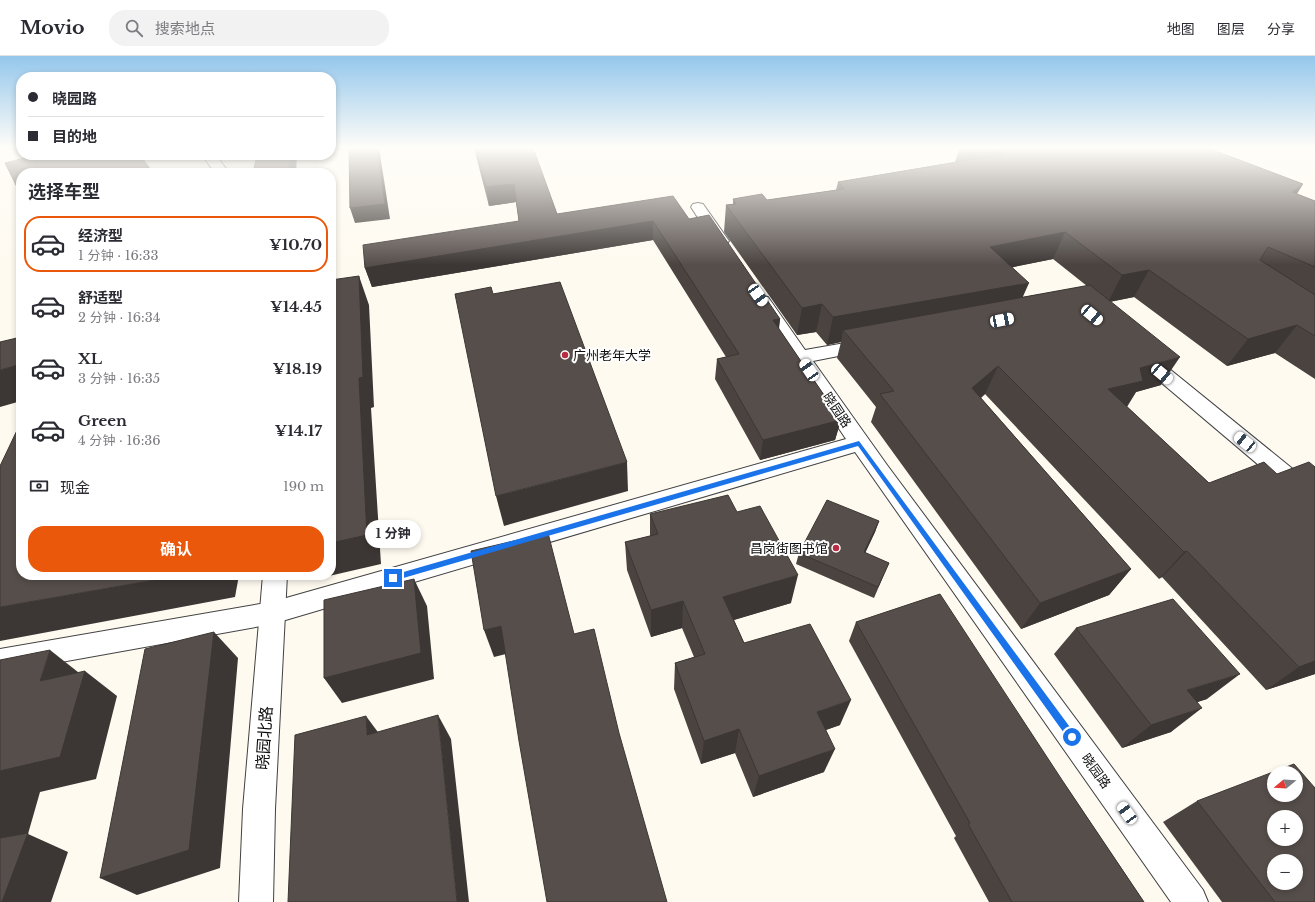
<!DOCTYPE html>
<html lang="zh">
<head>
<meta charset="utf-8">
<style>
	:root { --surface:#fff; --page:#f2f2f3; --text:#2b2b33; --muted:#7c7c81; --line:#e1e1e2; --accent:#ea580c }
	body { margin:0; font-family:"Libre Baskerville","Noto Sans SC",serif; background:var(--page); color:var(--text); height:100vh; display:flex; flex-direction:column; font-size:15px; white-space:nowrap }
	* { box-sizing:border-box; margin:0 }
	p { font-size:13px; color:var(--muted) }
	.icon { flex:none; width:22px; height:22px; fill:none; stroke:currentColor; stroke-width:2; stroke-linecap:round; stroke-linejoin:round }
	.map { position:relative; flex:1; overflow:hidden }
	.panel { position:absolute; left:16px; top:112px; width:320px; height:412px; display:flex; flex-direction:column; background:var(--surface); border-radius:16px; box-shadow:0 2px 6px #0003 }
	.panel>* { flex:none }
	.banner { position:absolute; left:16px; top:16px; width:320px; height:88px; border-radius:16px; box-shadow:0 2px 6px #0003; display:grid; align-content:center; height:88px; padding:0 12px; background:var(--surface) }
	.needle { width:26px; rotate:252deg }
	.fabs { position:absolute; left:1267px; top:710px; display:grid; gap:8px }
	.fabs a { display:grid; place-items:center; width:36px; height:36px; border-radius:50%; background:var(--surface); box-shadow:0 2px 6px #0003; font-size:20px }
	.end { position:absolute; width:18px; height:18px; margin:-9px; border:5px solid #1a73e8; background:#fff; box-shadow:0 0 0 2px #fff }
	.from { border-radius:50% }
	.bubble { position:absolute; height:28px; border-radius:14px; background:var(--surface); box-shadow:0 2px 6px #0003; font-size:13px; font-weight:700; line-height:28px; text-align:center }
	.car { position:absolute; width:12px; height:24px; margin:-12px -6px; border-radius:5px; box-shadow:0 0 3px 1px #0007; background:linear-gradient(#fff 24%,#345 0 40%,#fff 0 76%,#345 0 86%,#fff 0) }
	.banner b { display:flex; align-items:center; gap:14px; height:38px; font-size:15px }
	.banner b+b { border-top:1px solid var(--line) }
	.banner i { width:10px; height:10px; background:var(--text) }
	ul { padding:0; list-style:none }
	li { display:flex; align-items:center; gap:12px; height:56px; margin:0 8px 6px; padding:0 4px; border:2px solid transparent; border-radius:16px }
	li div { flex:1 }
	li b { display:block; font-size:15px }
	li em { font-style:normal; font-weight:700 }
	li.selected { border-color:var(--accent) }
	li>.icon { width:36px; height:36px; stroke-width:1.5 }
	h2 { padding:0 12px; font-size:18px; line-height:48px }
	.pay { display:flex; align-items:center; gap:10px; height:44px; padding:0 12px; font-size:15px }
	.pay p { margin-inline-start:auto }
	.primary-button { display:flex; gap:8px; margin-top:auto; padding:8px 12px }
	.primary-button a { flex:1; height:46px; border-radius:16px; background:var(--accent); color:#fff; font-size:16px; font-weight:700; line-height:46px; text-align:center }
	header { display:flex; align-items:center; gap:24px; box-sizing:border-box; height:56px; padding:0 20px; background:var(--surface); border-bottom:1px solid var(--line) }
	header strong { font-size:19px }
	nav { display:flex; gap:22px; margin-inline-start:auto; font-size:14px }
	.search { width:280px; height:36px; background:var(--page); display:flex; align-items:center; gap:10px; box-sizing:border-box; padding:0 14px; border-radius:16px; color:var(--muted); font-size:15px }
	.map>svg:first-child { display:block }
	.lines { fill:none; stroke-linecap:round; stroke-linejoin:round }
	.minor-casing { stroke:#414141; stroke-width:2 }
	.tertiary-casing { stroke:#414141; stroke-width:2 }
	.minor { fill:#fff; fill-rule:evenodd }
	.tertiary { fill:#fff; fill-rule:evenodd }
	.wall { fill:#4a4340; fill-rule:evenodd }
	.shaded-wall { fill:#3c3734 }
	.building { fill:#564e4b; stroke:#3c3734; fill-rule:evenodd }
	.route { fill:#1a73e8 }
	.poi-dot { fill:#b82c43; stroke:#fff; stroke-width:1.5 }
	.labels { text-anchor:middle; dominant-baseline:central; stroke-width:4; stroke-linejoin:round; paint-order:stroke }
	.poi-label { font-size:13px; fill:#0e0e0e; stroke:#fff; text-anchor:start }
	.street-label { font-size:13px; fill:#0e0e0e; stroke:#fff }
	.near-street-label { font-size:16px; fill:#0e0e0e; stroke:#fff }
</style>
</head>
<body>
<header>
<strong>Movio</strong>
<div class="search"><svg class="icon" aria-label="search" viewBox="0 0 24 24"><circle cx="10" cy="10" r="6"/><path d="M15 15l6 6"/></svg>搜索地点</div>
<nav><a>地图</a><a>图层</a><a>分享</a></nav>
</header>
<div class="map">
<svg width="1315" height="846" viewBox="0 0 1315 846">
	<rect width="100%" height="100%" fill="#fefaf0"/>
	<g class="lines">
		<defs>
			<g id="minor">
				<path d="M698,147l5,1 26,37 -3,3h-10l-3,-3 -22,-34 2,-3z"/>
				<path d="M762,240l6,1 37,53 63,-11 6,2 3,4 -3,4 -61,12 74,104 316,425 5,12h-37l-316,-450 -583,172 -272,49v-24l272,-47 574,-163 -93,-138 3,-4z"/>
				<path d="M1144,296l7,2 164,133v22l-8,-3 -170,-144 -2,-4 2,-4z"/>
			</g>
			<g id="tertiary">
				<path d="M202,99h14l13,18h-14z"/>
				<path d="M263,519h24l-12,234 -2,93h-34l4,-93z"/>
			</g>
		</defs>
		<use href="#minor" class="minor-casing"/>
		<use href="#tertiary" class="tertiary-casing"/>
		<use href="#minor" class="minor"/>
		<use href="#tertiary" class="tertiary"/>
	</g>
	<g class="wall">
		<path d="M474,91h36l47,67 132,5 91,100 -1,10 62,91 -6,20 -75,20 -45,-81 2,-20 9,-2 -73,-117 -281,47 -7,-19 154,-47 -3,-19 -27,4 -13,-50z"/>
		<path d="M960,91h245l98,37 -6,10 18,7v178l-40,-26 -48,13 -93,-69 -24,5 51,83 -25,7 -9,15 82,76 68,-9 38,-7v207l-49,16 -104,-113 -3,2 -174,-185 -4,4 150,171 -22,26 -88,34 -150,-207 5,-15 -39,-49 4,-16 -14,3 -11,-13 -19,3 -73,-103 2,-27 7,-1v-5l34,1 69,-10 2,-8 117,-20zM1053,203l34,27 -64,11 -11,-30z"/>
		<path d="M737,456l54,91 -57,17 10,23 96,82 -14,5 -2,42 -71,25 -18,-44 -34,11 -27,-75 1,-26 19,-6 -12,-29 -31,9 -24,-67 -2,-28 25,-6v-22z"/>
		<path d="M879,465l-4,11 -10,21 24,10 -15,35 -78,-34 3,-11z"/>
		<path d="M856,566l208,161 80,119h-155l-35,-64 2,-2 -107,-195z"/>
		<path d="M1076,572l131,71 -10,3 -26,30 -49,16 -68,-94z"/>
		<path d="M1197,745l118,101h-93l-59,-80z"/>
	</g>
	<g class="shaded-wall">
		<path d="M377,91h2l11,72 -35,4 -5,-15z"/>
		<path d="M290,99h7l-1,18h-8z"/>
		<path d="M514,128l2,18 -27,4 -3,-19z"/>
		<path d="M1303,128l-17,26 6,-18z"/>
		<path d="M653,165v19l-281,47 -7,-19z"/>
		<path d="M1065,176l-12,27 -73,15 10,-27z"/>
		<path d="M1149,214l-15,27 -26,5 14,-27z"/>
		<path d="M359,220l10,29 5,102 -3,1 10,156 -65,15 -2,-4h17v-32l28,-165z"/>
		<path d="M1029,227l-12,27 -174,20 -2,12 -14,3 6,-28z"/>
		<path d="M822,248l-6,28 -19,3 5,-27z"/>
		<path d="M780,263l-3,20 -4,-19z"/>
		<path d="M1297,269l-22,28 -48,13 21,-27z"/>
		<path d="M1180,301l-19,28 -25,7 -11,17 -17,-20 32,-21z"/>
		<path d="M21,308v37l-21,6v-37z"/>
		<path d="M998,310l-13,28 -25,22 12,-28z"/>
		<path d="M841,364l-6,20 -75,20 3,-20z"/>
		<path d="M627,406l1,29 -124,35 -8,-30z"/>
		<path d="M879,465l-4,11 -15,32 4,-12z"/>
		<path d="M1187,495l-25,26 -3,2 25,-27z"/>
		<path d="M1131,513l-22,26 -88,34 19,-26z"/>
		<path d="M183,519h56l-4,22 -235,44v-34z"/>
		<path d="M798,519l-7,28 -71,21 3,-27z"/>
		<path d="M414,523l13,27 7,73 -92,24 -18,-25z"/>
		<path d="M683,545l-1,27 -31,9v-27z"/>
		<path d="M501,570l9,27 -16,4 -10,-27z"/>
		<path d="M214,576l24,26 -18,210 -83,27 -37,-17z"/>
		<path d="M50,594l33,26 -43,5z"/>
		<path d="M1315,605v13l-49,16 33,-23z"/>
		<path d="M85,615l32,25 -21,83 -56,13 -12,42 40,18 -17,50h-49l-2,-49v-82z"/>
		<path d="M1240,618l-33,25 -50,16 30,-25z"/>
		<path d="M851,644l-11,25 -32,11 9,-24z"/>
		<path d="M1202,652l-31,24 -49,16 29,-23z"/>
		<path d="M438,659l13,24 18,163h-12z"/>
		<path d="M366,660l17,23 -16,-4z"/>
		<path d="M739,673l-4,24 -34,11 3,-23z"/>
		<path d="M835,693l-11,23 -71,25 6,-21z"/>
	</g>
	<g class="building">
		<path d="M349,91h28l8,57 -35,4z"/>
		<path d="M475,91h35l1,1 8,-1h10l6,6 22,61 116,-18 16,23 20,-4 71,104 -7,1 68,100 -78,20 -46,-81 22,-5 -86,-133 -288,47 -2,-23 156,-24 -5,-37 -28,3z"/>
		<path d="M986,91h219l98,37 -11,8 23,9v66l-47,-20 -8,13 55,35v41l-18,-11 -49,14 -99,-69 -27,5 -57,-43 -75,15 39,36 -196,34 -11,-13 -20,4 -76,-103 10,-1 -3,-5 29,-5 5,6 77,-11 -6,-7 167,-28z"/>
		<path d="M28,99h112l13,18h-132v22l-16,-32 24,-6z"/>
		<path d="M257,99h33l-2,18h-35z"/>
		<path d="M359,220l4,101 -4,1 8,157 -36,8v-263z"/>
		<path d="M560,226l67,180 -131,34 -41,-202 36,-7 2,7z"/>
		<path d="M1090,229l90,72 -40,11 3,13 -35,8 101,94 55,-21 13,12 32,-12 6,5v194l-16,6 -112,-116 -3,1 -186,-186 -26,22 159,181 -91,34 -160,-209 14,-3 -51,-61z"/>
		<path d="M21,281v27l-21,6v-28z"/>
		<path d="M21,366v153h162l-183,32v-141z"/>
		<path d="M728,439l9,17 23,-6 38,69 -75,22 21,46 66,-19 41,76 -34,12 18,37 -76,27 -20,-47 -35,12 -29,-78 30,-9 -22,-53 -32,9 -26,-68 33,-8 -8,-20z"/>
		<path d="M827,444l52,21 -15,31 25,11 -11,24 -79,-34z"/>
		<path d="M548,477l26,101 20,-5 25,104 48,169h-120l-28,-161 -18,-115 -17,4 -13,-79z"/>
		<path d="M414,523l7,74 -97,25v-78z"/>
		<path d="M940,538l124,189 80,119h-132l-44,-78 2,-1 -114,-201z"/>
		<path d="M1173,543l67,75 -53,16 15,18 -51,17 -75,-97z"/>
		<path d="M214,576l-25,218 -89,28 45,-229z"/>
		<path d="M50,594l-10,31 45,-10 -25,86 -60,14v-111z"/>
		<path d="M438,659l19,187h-169l7,-167 71,-19 1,19z"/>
		<path d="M1294,708l21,24v114h-40l-78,-101zM1274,717h22v22h-22zM1274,761h22v22h-22zM1274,805h22v22h-22z"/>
		<path d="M28,777l-26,69h-2v-64z"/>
	</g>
	<linearGradient id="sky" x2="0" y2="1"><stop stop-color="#94c7ec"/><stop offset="0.44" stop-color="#fffdf8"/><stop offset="1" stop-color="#fffdf8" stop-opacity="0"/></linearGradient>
	<rect width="1315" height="209" fill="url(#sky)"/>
	<path class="route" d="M859,385l216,293v6h-6l-211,-294 -465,135 -4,-3 4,-3z"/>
	<g class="poi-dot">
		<circle cx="565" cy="299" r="4"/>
		<circle cx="836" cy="492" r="4"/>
	</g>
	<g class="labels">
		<g class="poi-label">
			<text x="573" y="299">广州老年大学</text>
			<text x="828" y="492" text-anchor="end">昌岗街图书馆</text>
		</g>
		<g class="street-label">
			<text transform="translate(837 354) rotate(56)">晓园路</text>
			<text transform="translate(1096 715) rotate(54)">晓园路</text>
		</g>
		<g class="near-street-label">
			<text transform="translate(264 682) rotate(-86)">晓园北路</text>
		</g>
	</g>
</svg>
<div class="fabs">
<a><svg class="needle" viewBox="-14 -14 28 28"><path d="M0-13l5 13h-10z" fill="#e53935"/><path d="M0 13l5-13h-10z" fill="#7c7c81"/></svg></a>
<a>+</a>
<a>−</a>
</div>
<i class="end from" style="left:1072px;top:681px"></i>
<i class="end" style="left:393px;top:522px"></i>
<div class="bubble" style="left:365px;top:464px;width:56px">1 分钟</div>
<i class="car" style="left:758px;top:239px;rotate:145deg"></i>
<i class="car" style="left:1092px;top:259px;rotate:130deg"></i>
<i class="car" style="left:1002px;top:264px;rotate:79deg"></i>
<i class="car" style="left:809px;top:314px;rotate:326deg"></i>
<i class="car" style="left:1162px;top:318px;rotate:130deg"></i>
<i class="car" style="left:1245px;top:386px;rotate:309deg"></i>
<i class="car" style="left:1127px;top:757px;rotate:324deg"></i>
<div class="banner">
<b><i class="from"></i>晓园路</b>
<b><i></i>目的地</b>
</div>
<section class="panel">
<h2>选择车型</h2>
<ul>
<li class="selected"><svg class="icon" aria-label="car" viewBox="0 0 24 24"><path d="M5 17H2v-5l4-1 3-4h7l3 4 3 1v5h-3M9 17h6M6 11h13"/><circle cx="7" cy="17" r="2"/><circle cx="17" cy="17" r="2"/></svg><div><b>经济型</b><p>1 分钟 · 16:33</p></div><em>¥10.70</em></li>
<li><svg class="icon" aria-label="car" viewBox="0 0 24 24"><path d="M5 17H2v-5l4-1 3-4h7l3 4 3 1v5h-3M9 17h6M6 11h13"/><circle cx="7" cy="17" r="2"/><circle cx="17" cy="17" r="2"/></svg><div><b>舒适型</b><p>2 分钟 · 16:34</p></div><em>¥14.45</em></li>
<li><svg class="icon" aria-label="car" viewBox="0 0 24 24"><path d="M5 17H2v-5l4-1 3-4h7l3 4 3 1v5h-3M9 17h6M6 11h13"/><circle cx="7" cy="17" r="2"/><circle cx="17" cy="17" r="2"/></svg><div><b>XL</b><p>3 分钟 · 16:35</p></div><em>¥18.19</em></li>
<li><svg class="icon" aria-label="car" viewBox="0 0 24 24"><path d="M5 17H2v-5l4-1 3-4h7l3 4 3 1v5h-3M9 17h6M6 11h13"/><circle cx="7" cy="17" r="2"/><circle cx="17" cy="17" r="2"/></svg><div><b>Green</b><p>4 分钟 · 16:36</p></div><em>¥14.17</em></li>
</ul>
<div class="pay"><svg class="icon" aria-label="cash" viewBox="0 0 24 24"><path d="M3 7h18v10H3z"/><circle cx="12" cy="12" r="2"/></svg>现金<p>190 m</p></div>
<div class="primary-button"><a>确认</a></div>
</section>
</div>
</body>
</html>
